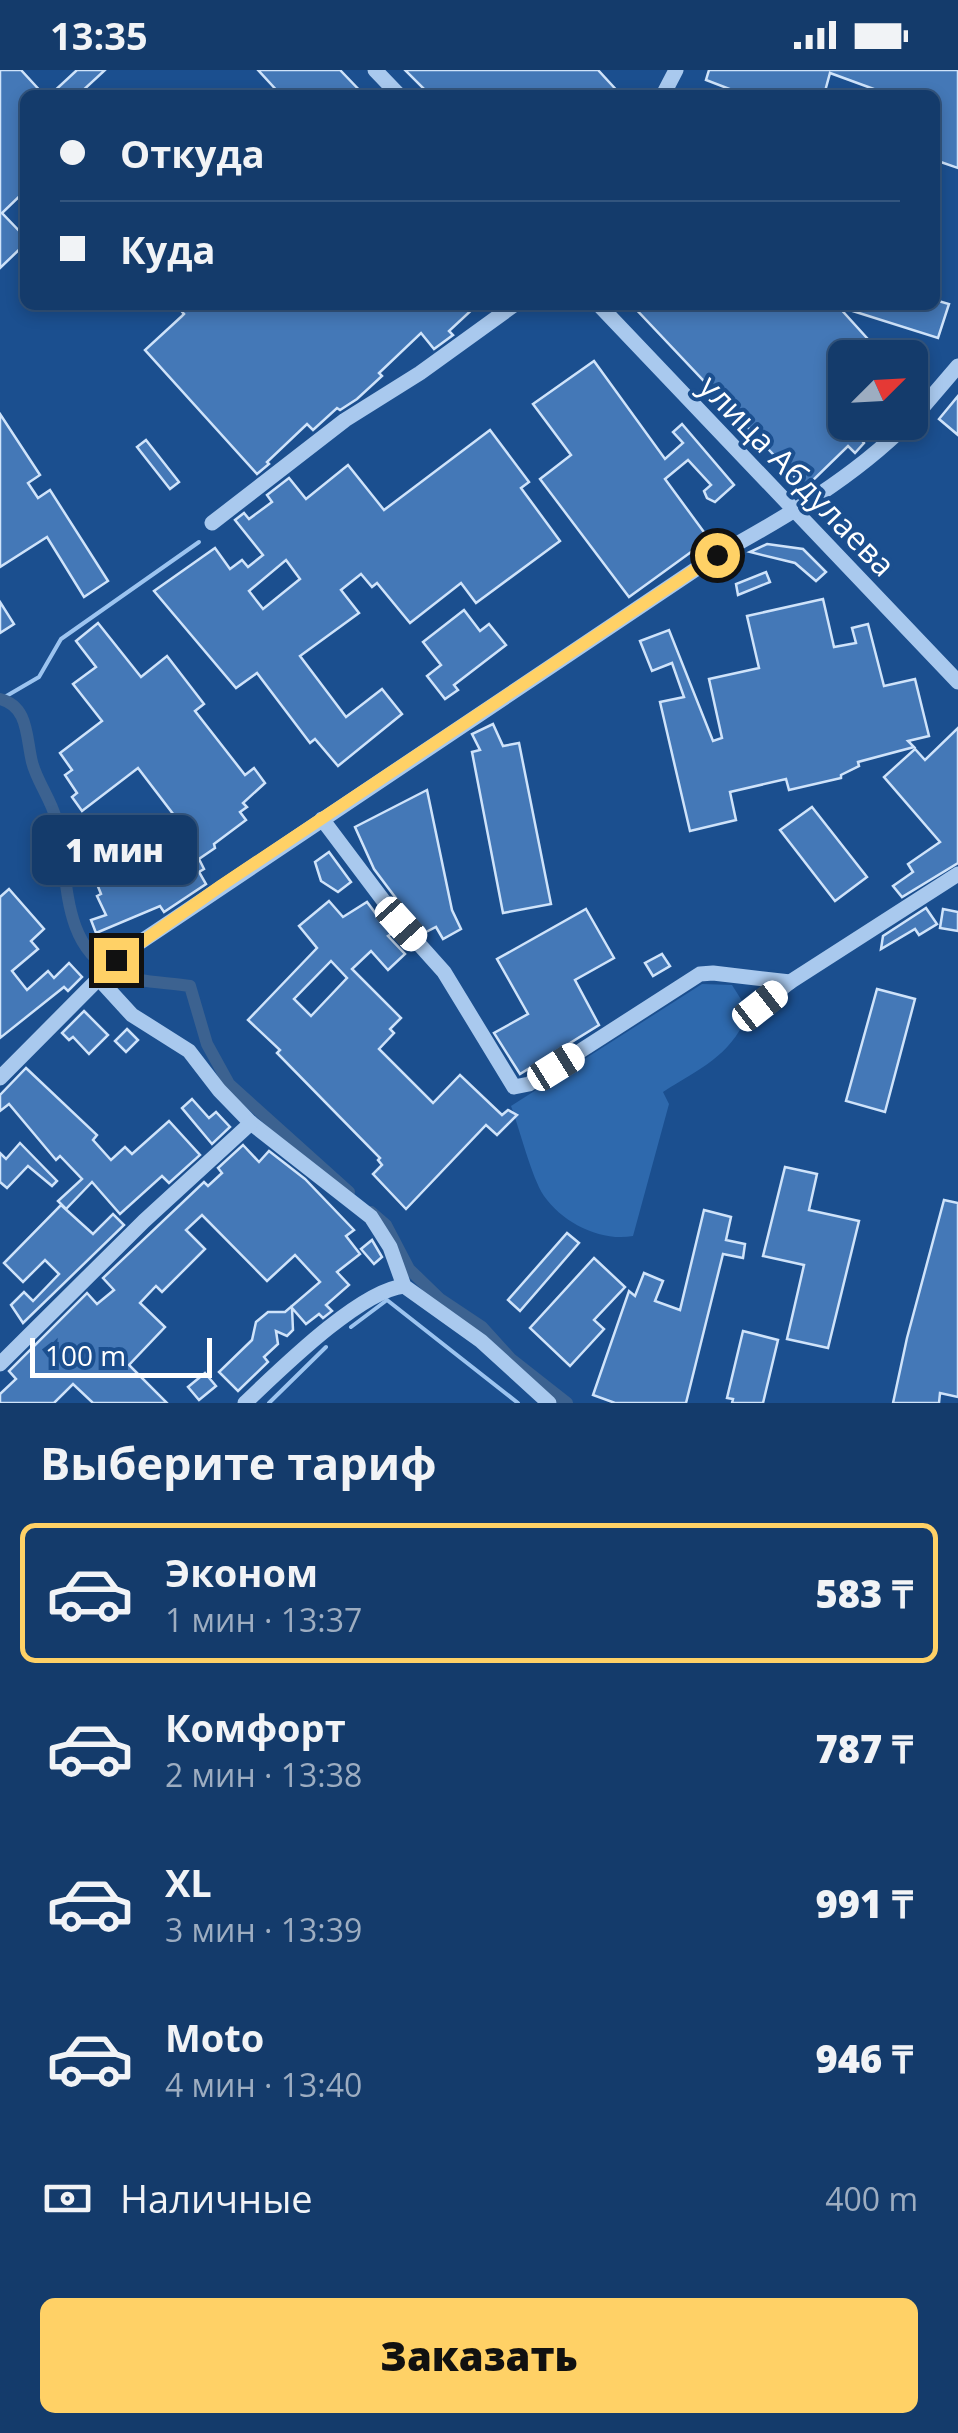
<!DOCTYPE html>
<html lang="ru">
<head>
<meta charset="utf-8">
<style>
	:root { --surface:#143b6b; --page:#214673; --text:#f1f3f6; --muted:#9dadc1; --line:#33557e; --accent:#ffd166 }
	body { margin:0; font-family:"Open Sans",sans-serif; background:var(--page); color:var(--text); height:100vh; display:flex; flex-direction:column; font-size:38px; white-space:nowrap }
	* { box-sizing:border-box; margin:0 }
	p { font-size:32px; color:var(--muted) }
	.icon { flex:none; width:55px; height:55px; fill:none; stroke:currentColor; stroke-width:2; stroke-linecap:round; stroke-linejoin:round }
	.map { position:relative; height:1333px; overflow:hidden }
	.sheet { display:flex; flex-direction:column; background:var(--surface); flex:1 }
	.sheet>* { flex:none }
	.hud { position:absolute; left:20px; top:20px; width:920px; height:220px; border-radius:15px; box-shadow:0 5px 15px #0003,0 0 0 2px var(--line); display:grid; align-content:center; height:220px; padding:0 40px; background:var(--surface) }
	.needle { width:65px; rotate:66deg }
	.buttons { position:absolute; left:828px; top:270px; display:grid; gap:20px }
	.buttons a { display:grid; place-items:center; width:100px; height:100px; border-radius:15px; background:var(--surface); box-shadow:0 5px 15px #0003,0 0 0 2px var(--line); font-size:50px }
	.scale { position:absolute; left:30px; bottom:25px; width:182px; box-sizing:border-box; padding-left:10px; border:5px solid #fff; border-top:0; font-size:28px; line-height:35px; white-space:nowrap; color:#fff; -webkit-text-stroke:8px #1b4f8f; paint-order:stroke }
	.end { position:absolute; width:45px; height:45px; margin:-22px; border:12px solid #ffd166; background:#111; box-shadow:0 0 0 5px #111 }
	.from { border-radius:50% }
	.bubble { position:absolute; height:70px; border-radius:15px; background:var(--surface); box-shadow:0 5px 15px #0003,0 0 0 2px var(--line); font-size:32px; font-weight:800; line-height:70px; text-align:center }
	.car { position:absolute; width:30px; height:60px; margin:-30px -15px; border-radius:12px; box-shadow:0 0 8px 2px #0007; background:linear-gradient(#fff 24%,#345 0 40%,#fff 0 76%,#345 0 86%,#fff 0) }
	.hud b { display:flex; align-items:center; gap:35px; height:95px; font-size:38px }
	.hud b+b { border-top:2px solid var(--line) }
	.hud i { width:25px; height:25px; background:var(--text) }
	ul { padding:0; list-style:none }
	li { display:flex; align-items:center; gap:30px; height:140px; margin:0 20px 15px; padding:0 20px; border:5px solid transparent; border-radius:15px }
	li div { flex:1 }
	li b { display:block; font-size:38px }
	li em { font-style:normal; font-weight:800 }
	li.selected { border-color:var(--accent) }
	li>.icon { width:90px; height:90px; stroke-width:1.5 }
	h2 { padding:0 40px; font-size:45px; line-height:120px }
	.pay { display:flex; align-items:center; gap:25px; height:110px; padding:0 40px; font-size:38px }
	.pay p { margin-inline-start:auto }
	.cta { display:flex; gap:20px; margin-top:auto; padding:20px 40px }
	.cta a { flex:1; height:115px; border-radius:15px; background:var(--accent); color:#111; font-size:40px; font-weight:800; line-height:115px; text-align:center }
	.status { display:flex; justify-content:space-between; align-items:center; height:70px; padding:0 50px; background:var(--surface); direction:ltr }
	.status svg { height:28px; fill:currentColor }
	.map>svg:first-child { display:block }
	.green { fill:#2e69ad }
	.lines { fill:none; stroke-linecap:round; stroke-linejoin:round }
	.stream { stroke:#9cc4f0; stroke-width:4 }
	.canal { stroke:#3c6290; stroke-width:12 }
	.building { fill:#4478b7; stroke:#cfe3fa; stroke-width:2.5; fill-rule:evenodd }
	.minor { stroke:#a9c9ee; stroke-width:15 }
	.route { stroke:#ffd166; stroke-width:12 }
	.labels { text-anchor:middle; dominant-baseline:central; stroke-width:8; stroke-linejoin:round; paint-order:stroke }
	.street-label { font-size:32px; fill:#fff; stroke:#1b4f8f }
</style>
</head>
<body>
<div class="status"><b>13:35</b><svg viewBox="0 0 49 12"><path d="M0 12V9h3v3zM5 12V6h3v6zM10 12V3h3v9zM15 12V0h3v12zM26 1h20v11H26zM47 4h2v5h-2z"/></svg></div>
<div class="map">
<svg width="958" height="1333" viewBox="0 0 958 1333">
	<rect width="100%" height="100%" fill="#1b4f8f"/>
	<path class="green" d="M702,914l30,1 17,27c-19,45 -47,55 -86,80l6,12 -36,132c-32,6 -70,-13 -89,-40 -13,-20 -24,-66 -33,-90z"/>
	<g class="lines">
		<g class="stream">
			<path d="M3,628l36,-21 22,-38 138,-97"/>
			<path d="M351,1257l36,-27 131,103"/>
			<path d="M269,1333l57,-56"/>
		</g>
		<g class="canal">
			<path d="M0,629c29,7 26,39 32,63 5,20 19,37 24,57 14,53 2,123 58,153 20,11 54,10 76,14l17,58 22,40 120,108"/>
			<path d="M371,1142l15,13 23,44 31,30 42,28 29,32 56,44"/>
		</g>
	</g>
	<g class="building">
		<path d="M0,0h21l23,25h-19v96l-23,22 23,24v7l-25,24z"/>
		<path d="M77,0h28l-27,25h-28z"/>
		<path d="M258,0h82l24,25h-83z"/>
		<path d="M405,0h193l23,25h-191z"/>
		<path d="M709,0h249v98l-23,-8v-65h-45l-60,-22 -6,22h-79l-39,-15z"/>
		<path d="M935,230l14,4 -11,34 -98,-31 95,-2z"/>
		<path d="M176,235h301l-28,26 4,4 -19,14 -13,-16 -42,40 3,3 -25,23 -17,11 -3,-2 -24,22 -6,-6 -40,38 2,2 -12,10 -112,-124 37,-34 2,-2z"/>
		<path d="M632,235h205l48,53h-40v64h27l-14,14 6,7 -9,10 -7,-7 -43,42z"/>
		<path d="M594,291l71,98 18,-16 -10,-11 9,-8 52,61 -19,17 -8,-4 -3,-7 7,-6 -23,-25 -23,19 44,60 -80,58 -89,-118 31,-24 -38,-51z"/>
		<path d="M958,326v39l-19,-16z"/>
		<path d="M0,344l40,61 -12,8 10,15 12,-8 58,91 -24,16 -37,-60 -47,30z"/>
		<path d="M490,360l39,52 -8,6 39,53 -84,62 -15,-20 -51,40 -33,-40 -5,4 -11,-13 -20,16 18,23 -59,43 46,61 36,-28 20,25 -64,52 -23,-27 -5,4 -53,-70 -21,15 -82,-97 61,-43 15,21 12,-9 6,7 15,-12 -28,-35 9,-7 5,6 23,-17 -5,-7 22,-17 17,21 42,-34 36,45zM286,490l14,19 -37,30 -14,-18z"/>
		<path d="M146,370l33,42 -9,7 -33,-42z"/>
		<path d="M767,474l36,5 23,23 -10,9 -21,-18 -45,-11z"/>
		<path d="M766,502l4,10 -32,13 -2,-11z"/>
		<path d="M823,529l11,48 22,-4 -4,-15 16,-4 16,62 31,-7 14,57 -21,5 6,6 -56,15 1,4 -18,9v3l-52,12 -3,-11 -56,13 6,28 -46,11 -30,-129 24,-5 -12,-34 -20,8 -12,-30 29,-11 44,111 9,-3 -13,-59 50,-11 -12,-52z"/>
		<path d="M0,532l14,22 -14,9z"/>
		<path d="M464,540l16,21 9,-7 17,21 -52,40 4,5 -13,9 -18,-23 14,-11 -18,-23z"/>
		<path d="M98,553l43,54 26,-21 37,48 -9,7 50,64 9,-7 11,15 -22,20 4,4 -7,5 6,8 -32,24 1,4 -16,11 5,10 -5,3 7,12 -42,28 -4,-6 -64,27 -5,-13 15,-5 -9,-19 4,-2 -6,-15 66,-32 5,10 25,-14 -10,-14 2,-2 -45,-59 -56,43 -10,-14 5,-4 -12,-18 7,-5 -12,-17 42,-32 -29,-37 23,-17 -20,-26z"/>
		<path d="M493,654l10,22 16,-3 32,161 -48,9 -31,-161 8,-2 -8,-16z"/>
		<path d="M958,658v135l-56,34 -9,-11 20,-14 -5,-8 32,-22 -56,-65 31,-28 10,11z"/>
		<path d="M427,720l25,120 9,19 -18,10 -7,-12 -12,6 -14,-16 -36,-48 -19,-42z"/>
		<path d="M812,737l55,70 -32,24 -55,-71z"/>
		<path d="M329,782l22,30 -13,10 -17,-11 -6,-19z"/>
		<path d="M9,819l35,40 -13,12 7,8 -26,22 15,19 21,-19 6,7 15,-15 13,14 -14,14 -4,-4 -64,51v-141z"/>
		<path d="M329,831l14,16 24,-15 24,32 -3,2 17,18 -17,16 -17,-19 -19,18 49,49 -11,11 4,4 -15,16 54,54 27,-28 42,40 6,-5 9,5 -20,20 -11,-10 -80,84 -33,-35 9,-9 -4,-5 2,-2 -103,-105 3,-3 -32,-30 69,-72 -18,-22zM331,891l16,17 -36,38 -17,-17z"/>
		<path d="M926,838l11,16 -18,11 -4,-6 -34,20 2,-13z"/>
		<path d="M586,839l28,49 -39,22 24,45 -79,49 -26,-41 34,-19 -31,-55z"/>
		<path d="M943,839l15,3v19l-18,-3z"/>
		<path d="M662,884l8,12 -17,10 -8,-13z"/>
		<path d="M877,919l38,10 -30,113 -39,-11z"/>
		<path d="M84,941l24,24 -19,19 -16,-17 -4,3 -7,-7z"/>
		<path d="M127,959l11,11 -12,12 -11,-11z"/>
		<path d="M26,998l71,67 -4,5 18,20 14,-13 7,7 37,-33 31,34 -31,28 -7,-7 -42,38 -28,-32 -26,27 -8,-8 24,-22 -22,-23 -4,4 -47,-56 -9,7v-16z"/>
		<path d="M192,1029l17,19 7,-6 14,15 -18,17 -30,-36z"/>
		<path d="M20,1073l37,38 -5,5 -24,-20 -21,22 -7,-6v-29l6,6z"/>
		<path d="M243,1075l16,17 10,-11 36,28 49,51 -8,6 14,18 -23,18 12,13 -23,20 6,6 -9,7 -4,-4 -13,10 -14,-16 1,22 -6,6 -11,-5 2,13 -14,13 4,5 -30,29 -19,-19 33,-32 4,-18 12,-10h17l35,-30 -25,-27 -28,26 -65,-66 -16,15 19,19 -43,43 -6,-6 -16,17 25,24 -36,38 38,38h-74l-20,-19 -19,19h-54v-9l16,-15 -7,-8 78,-78 10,11 17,-14 -11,-12 101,-96 4,4 14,-13 -4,-5z"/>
		<path d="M785,1097l32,7 -8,36 50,11 -31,127 -41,-9 17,-74 -41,-9z"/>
		<path d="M944,1130l14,3v194l-18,-4 -1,10h-46l14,-65z"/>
		<path d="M61,1135l32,29 20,-20 11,11 -101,98 -12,-18 13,-13 9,9 26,-27 -14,-14 -22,22 -19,-19z"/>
		<path d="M704,1140l27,7 -5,23 19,4 -2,14 -20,-4 -37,149h-71l-22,-8 36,-104 6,5 9,-23 19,8 -8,20 25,9z"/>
		<path d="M567,1163l12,10 -59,68 -12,-11z"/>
		<path d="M372,1170l10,17 -8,7 -13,-15z"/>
		<path d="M594,1188l31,29 -31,33 10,9 -34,37 -40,-38z"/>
		<path d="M743,1261l35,9 -15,63h-31l1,-4 -6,-1z"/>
		<path d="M205,1303l11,13 -17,14 -11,-13z"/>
	</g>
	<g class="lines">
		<g class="minor">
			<path d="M375,0l24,25"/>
			<path d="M663,25l13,-25"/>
			<path d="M599,235l359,377"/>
			<path d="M910,352l48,-56"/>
			<path d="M212,453l133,-103 75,-47 94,-68"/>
			<path d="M322,749l79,105 43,48 70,115 15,-3 171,-110 13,-1 77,9"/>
			<path d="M99,909l33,36 57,36 30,39 32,33 120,94 19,30 14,39 77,55 68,62"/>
			<path d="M760,936l30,-24 168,-108"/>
			<path d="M0,1008l124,-125 593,-398c69,-38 136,-77 192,-133"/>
			<path d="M0,1294l144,-143 107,-98"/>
			<path d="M245,1333c34,-32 114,-112 159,-117"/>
		</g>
	</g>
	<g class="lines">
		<path class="route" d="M116,890l106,-75 495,-330"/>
	</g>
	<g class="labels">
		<g class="street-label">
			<text transform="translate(798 405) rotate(46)">улица Абдулаева</text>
		</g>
	</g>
</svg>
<div class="buttons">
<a><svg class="needle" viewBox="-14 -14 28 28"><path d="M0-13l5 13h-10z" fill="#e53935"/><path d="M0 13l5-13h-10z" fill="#9dadc1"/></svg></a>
</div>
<div class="scale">100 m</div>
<i class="end from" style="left:717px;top:485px"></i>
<i class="end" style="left:116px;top:890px"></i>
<div class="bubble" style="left:32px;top:745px;width:165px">1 мин</div>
<i class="car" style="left:401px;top:854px;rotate:138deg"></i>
<i class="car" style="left:760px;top:936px;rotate:52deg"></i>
<i class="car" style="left:556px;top:997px;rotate:58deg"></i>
<div class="hud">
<b><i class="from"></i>Откуда</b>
<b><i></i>Куда</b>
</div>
</div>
<section class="sheet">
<h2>Выберите тариф</h2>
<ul>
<li class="selected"><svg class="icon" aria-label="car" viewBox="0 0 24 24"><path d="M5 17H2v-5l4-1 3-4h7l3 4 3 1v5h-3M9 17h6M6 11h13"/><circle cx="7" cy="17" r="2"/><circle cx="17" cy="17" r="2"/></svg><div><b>Эконом</b><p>1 мин · 13:37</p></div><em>583 ₸</em></li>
<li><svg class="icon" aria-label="car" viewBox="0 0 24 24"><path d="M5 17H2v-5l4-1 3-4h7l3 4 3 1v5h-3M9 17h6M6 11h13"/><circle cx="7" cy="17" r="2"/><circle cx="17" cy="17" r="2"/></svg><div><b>Комфорт</b><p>2 мин · 13:38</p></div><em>787 ₸</em></li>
<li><svg class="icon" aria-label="car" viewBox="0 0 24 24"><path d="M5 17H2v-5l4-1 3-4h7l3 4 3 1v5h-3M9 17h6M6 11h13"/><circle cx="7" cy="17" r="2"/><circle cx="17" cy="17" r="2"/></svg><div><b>XL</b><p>3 мин · 13:39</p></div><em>991 ₸</em></li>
<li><svg class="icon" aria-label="car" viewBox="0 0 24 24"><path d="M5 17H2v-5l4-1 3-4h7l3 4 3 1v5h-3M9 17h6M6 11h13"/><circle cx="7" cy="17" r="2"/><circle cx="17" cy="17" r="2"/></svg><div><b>Moto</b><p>4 мин · 13:40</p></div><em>946 ₸</em></li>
</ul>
<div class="pay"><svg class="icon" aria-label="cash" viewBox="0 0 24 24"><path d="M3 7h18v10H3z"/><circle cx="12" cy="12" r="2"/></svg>Наличные<p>400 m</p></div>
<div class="cta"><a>Заказать</a></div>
</section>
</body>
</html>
